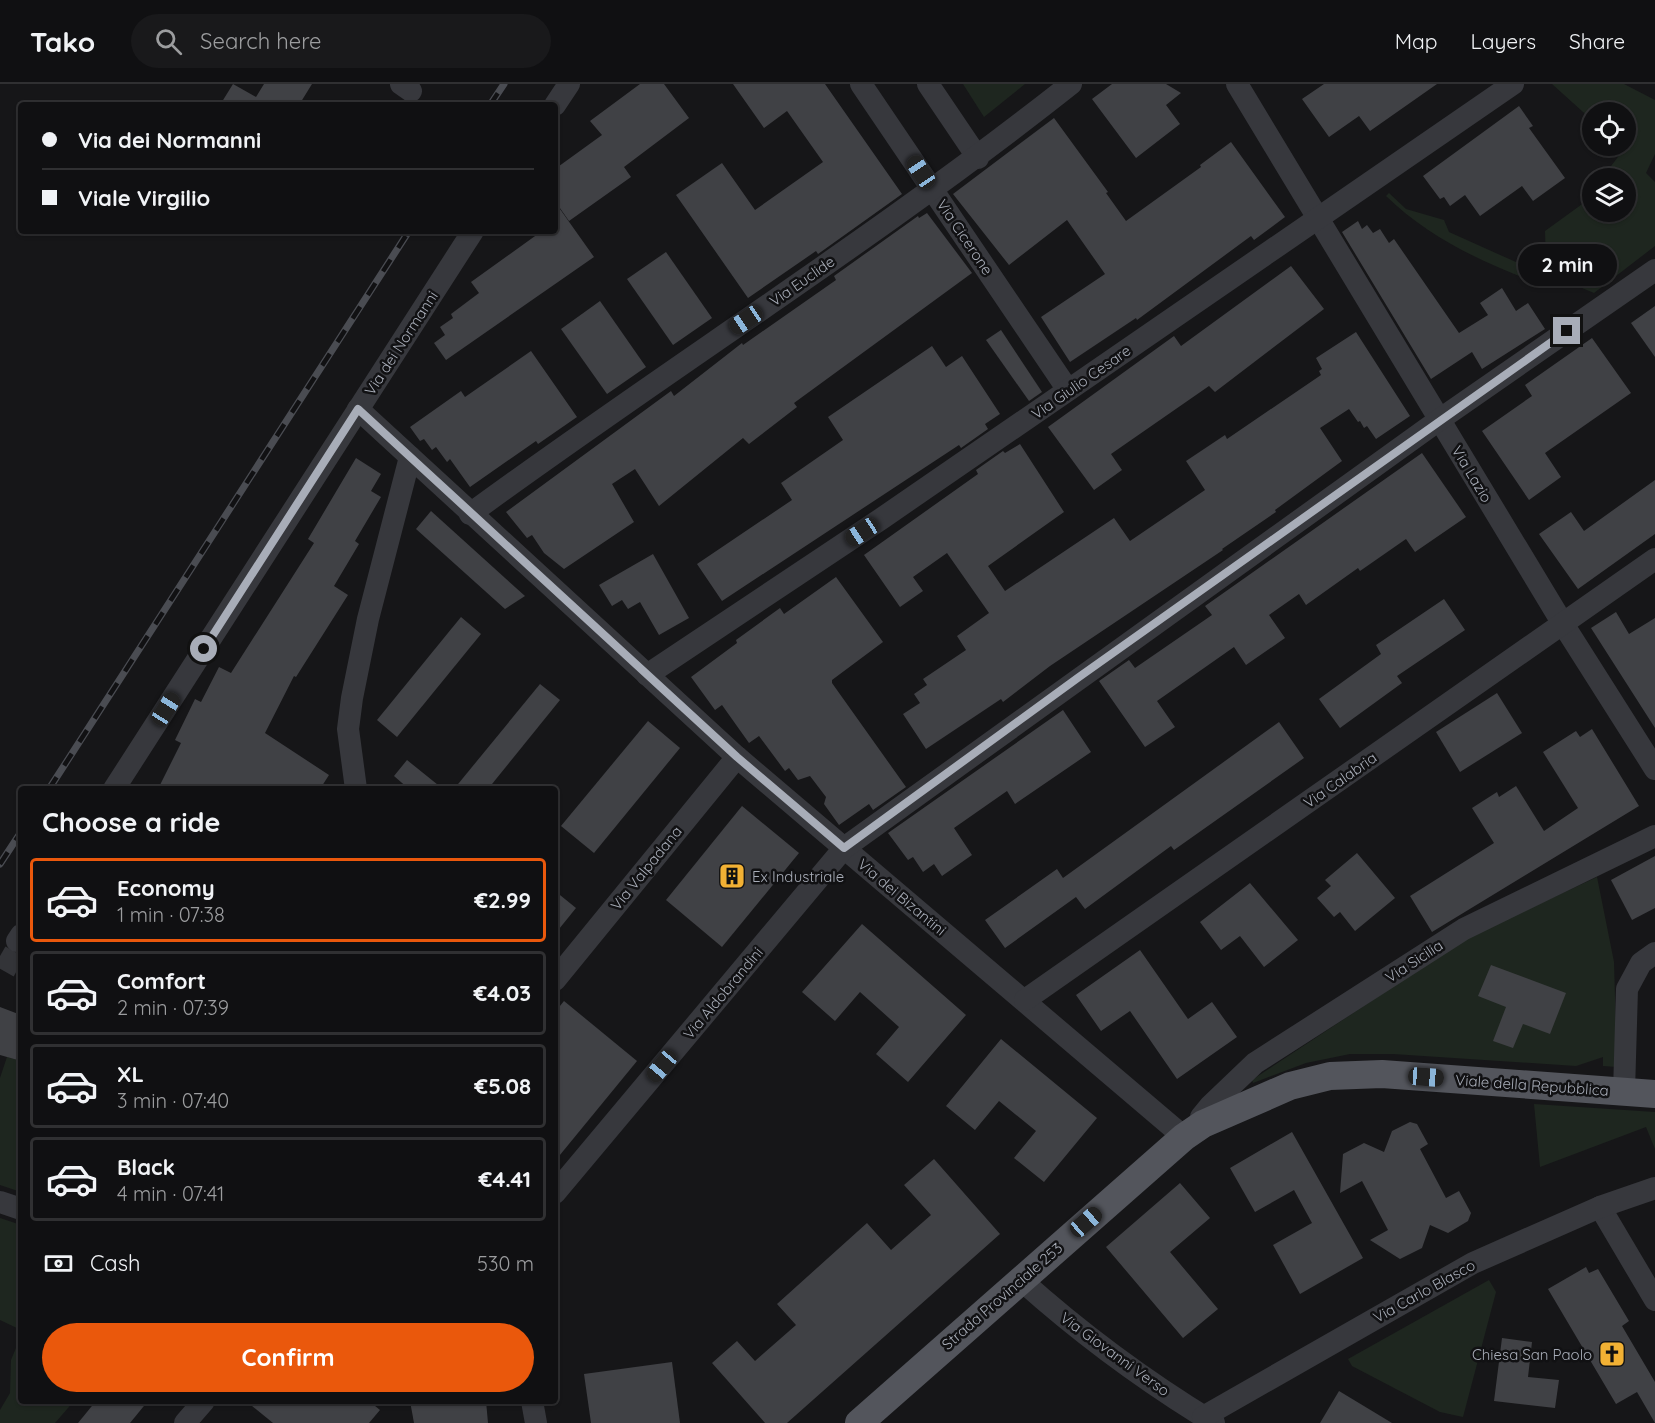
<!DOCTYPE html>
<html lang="en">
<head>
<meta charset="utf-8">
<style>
	:root { --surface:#101012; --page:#19191b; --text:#f1f3f6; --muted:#9c9d9f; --line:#303032; --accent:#ea580c }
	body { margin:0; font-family:Quicksand,sans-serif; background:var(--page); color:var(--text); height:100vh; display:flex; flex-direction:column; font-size:22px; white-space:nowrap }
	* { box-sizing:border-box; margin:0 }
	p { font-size:20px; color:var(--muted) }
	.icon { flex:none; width:33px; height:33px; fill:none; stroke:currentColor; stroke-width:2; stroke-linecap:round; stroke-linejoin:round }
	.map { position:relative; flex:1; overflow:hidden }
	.drawer { position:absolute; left:18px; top:702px; width:540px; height:618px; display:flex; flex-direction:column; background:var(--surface); border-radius:6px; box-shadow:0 2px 4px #0004,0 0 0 2px var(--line) }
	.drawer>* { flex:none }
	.top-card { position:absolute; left:18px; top:18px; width:540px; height:132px; border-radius:6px; box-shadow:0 2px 4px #0004,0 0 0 2px var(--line); display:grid; align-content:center; height:132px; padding:0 24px; background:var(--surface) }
	.fabs { position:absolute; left:1582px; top:18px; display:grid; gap:12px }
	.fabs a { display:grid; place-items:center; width:54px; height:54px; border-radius:50%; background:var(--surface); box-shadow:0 2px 4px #0004,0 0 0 2px var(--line); font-size:30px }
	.end { position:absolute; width:27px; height:27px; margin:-14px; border:8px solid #a8adb8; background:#111; box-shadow:0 0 0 3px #111 }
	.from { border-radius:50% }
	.bubble { position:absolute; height:42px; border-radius:21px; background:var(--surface); box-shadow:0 2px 4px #0004,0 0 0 2px var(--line); font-size:20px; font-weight:700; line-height:42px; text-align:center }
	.car { position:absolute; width:18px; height:36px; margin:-18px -9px; border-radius:8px; box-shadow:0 0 4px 2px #0007; background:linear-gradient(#222 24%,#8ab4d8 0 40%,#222 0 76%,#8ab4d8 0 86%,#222 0) }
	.top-card b { display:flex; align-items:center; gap:21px; height:57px; font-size:22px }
	.top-card b+b { border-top:2px solid var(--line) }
	.top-card i { width:15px; height:15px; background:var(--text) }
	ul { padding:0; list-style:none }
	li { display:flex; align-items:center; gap:18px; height:84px; margin:0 12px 9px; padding:0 12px; border:3px solid var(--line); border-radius:6px }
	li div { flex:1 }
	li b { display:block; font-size:22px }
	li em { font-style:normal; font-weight:700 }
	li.selected { border-color:var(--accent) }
	li>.icon { width:54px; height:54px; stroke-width:1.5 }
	h2 { padding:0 24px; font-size:27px; line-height:72px }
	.pay { display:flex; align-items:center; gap:15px; height:66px; padding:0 24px; font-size:22px }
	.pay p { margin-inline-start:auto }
	.primary-button { display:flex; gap:12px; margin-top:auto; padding:12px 24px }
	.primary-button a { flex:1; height:69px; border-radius:36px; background:var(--accent); color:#fff; font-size:24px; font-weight:700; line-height:69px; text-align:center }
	header { display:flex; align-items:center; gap:36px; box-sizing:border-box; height:84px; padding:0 30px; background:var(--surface); border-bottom:2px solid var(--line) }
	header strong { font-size:28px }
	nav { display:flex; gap:33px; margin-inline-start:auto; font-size:21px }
	.search { width:420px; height:54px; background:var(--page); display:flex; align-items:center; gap:15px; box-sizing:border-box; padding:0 21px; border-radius:33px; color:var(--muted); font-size:22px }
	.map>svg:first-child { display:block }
	.green { fill:#1e261f }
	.building { fill:#404145 }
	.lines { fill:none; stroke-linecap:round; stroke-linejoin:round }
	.minor-tunnel { stroke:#333438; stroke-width:22; stroke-dasharray:22 11; stroke-linecap:butt }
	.minor { stroke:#37383d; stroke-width:22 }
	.major { stroke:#53555c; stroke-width:28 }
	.rail-casing { stroke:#4a4c52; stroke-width:7 }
	.rail { stroke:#111113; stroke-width:4.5; stroke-dasharray:14; stroke-linecap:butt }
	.route { stroke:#a8adb8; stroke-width:8 }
	.labels { text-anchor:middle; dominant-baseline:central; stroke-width:5; stroke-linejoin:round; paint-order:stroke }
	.street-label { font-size:15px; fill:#a8adb8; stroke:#111113 }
	.poi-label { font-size:15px; fill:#a8adb8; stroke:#111113; text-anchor:start }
</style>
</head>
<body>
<header>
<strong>Tako</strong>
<div class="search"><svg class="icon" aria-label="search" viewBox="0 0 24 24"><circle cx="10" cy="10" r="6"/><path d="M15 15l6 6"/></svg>Search here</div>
<nav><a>Map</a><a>Layers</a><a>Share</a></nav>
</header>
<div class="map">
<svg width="1655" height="1339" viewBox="0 0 1655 1339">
	<rect width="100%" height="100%" fill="#161618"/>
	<g class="green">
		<path d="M963,0h62l-41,33z"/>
		<path d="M1552,0h72l31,16v54l-9,19 9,9v64l-61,47 -38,-16 -11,9c-57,-21 -115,-47 -159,-90l3,-3 17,16 38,11 5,12 89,40 8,-7 -1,-34 40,-29 8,-11v21h33v-34h-24l22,-29 -3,-3h5v-34h-33v9z"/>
		<path d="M1597,793l17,85 3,105 -14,-1v-9l-27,9 -183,-12h-43l-44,9 -53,20 -1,-3 216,-143z"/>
		<path d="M7,973l14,4v131l-21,-7v-107z"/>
		<path d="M1534,1020l121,8v37l-9,-22 -106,40z"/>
		<path d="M0,1134l21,7v105l-21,-10z"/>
		<path d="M1489,1196l7,12 -33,125 -23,-5 -88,-46 -4,-7z"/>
		<path d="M21,1252v65h53l-19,22h-55v-13l10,-17 1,-33z"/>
	</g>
	<g class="building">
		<path d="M233,0l23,13 8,-13h48l-13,21h-79z"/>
		<path d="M640,0h24l25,34 -65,49 7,10 -62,44 -14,-20v-32l47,-34 -12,-14z"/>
		<path d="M733,0h92l77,110 -84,60 -2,-3 -68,47 -72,-103 46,-32 33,47 68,-48 -36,-51 -23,17z"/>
		<path d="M1112,0h54l15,9 -15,12 14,19 -44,34 -44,-59z"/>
		<path d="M1324,0h113l-67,47 -11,-15 -30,21 -27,-38z"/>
		<path d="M1519,22l14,20 -4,2 36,50 -32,23 -11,-15 -42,30 -15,-21 -15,11 -6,-9 -4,2 -17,-23z"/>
		<path d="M1054,34l54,74 -2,1 20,28 75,-54 -1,-2 31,-23 54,75 -31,23 -3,-4 -114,84 -1,-2 -66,44 -29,-45 64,-43 -38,-54 -58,45 -56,-71z"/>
		<path d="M555,118l39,55 -148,103 -12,-17 11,-8 -5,-8 13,-9 -2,-4 28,-21 -8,-11 71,-51h13z"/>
		<path d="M927,129l45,60 -178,130 3,4 -48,37 -6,-6 -84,68 -24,-37 -23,15 22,38 -70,47 -20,-16 -12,-18 -5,3 -21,-26 165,-121 3,5 68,-53 1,2 93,-65 -2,-4 84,-60 1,2z"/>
		<path d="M1358,137l4,8 5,-4 6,8 7,-4 9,14 5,-4 65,94 29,-18 -8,-12 22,-15 14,23 12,-8 17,26 -63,40 -10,-17 -41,27 -89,-147z"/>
		<path d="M666,168l46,66 -39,27 -46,-66z"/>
		<path d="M1291,182l33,43 -109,83 -6,-6 -98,68 11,16 -28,20 -46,-63 126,-91 7,10z"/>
		<path d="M600,217l46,66 -39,27 -46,-65z"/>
		<path d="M1655,222v51l-24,-34z"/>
		<path d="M1001,246l41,62 -13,9 -43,-61z"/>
		<path d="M1356,248l54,84 -34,23 -9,-13 -3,2 -4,-7 -2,1 -9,-13 -29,19 22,33 -67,49 1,2 -54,37 1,1 -173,116 -47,36 -2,-3 -75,50 -23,-35 17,-11 -6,-9 13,-9 -4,-6 43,-29 -9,-14 32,-23 -42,-60 -34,24 10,14 -23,16 -36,-52 114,-81 -2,-4 27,-19 2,2 15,-9 44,68 -76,54 17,25 109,-73 16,23 75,-51 -19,-29 39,-26 2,4 94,-64 -2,-4 3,-2 -6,-11z"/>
		<path d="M1592,254l39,55 -86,60 16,24 -32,23 -47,-69 50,-35 -7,-11z"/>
		<path d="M932,262l14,21 16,-11 38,58 -15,10 3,5 -27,19 -2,-3 -237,156 -25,-37 95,-64 -11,-17 62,-43 -15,-23z"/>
		<path d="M531,267l46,66 -39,27 -2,-3 -66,46 -20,-28 -3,3 -11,-15 -4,3 -8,-11 -4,2 -10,-14 51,-36 4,6z"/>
		<path d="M1422,369l44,64 -51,35 -9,-13 -46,32 -2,-3 -52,37 -7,-11 -30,21 16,23 -39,27 -12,-18 -77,54 18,26 -30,20 -46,-66 30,-21 6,8 77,-53 -7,-9z"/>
		<path d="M356,374l25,16 -10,17 10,6 -26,44 4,3 -25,42 14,9 -52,82 -2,-1 -29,57 64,42 -9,14h-162l23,-46 -6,-3 20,-41 6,3 18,-35 12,6 83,-130 -6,-4z"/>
		<path d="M1655,396v54l-77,55 -39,-55 32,-22 13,19z"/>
		<path d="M431,427l94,85 -20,13 -89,-80z"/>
		<path d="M653,470l36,64 -30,17 -19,-33 -12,7 -6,-9 -10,6 -13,-21z"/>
		<path d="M836,493l47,65 -51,38v3l74,104 -33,23 -4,-6 -30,21 -15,-21 2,-7 -16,-21 -12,4 -9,-12 -4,3 -26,-35 -10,7 -27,-38 -7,5 -24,-33 46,-34 -1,-3 44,-32 4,6z"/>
		<path d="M1444,515l21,31 -68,46 5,7 -62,45 -21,-29 62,-45 -5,-9z"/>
		<path d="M1616,528l13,22 26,-16v110l-64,-100z"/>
		<path d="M461,533l20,17 -84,103 -20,-17z"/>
		<path d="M540,600l20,16 -72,89h-34z"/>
		<path d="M1497,609l25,40 -62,39 -24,-40z"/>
		<path d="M1063,626l28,42 -76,52 -8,-13 -53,37 18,27 -30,21 -8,-12 -11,8 -10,-15 -5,3 -20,-27z"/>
		<path d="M648,637l32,27 -86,105 -33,-27z"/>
		<path d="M1279,638l25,36 -130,92 -3,-4 -86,63 -9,-12 -71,51 -20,-28 72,-51 6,9z"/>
		<path d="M1592,645l47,77 -207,126 -22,-36 84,-53 -22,-35 25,-16 2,5 17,-11 28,45 34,-23 -35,-56 33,-21 4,6z"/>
		<path d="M407,676l36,29h-34l-15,-13z"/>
		<path d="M742,722l57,47 -77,94 -56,-47z"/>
		<path d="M1357,769l38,45 -40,33 -15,-19 -6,5 -17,-19 14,-12 -6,-6z"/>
		<path d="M1655,772v52l-23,12 -21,-40z"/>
		<path d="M1250,799l48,57 -34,27 -24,-31 -19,14 -21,-28z"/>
		<path d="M555,807l21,17 -21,26z"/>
		<path d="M862,840l104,91 -58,67 -32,-28 23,-27 -39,-35 -25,29 -33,-29z"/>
		<path d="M1140,866l48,69 24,-17 25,35 -60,42 -47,-68 -29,20 -25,-36z"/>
		<path d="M1491,881l75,28 -16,41 -27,-10 -10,24 -20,-7 13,-34 -28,-11z"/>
		<path d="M564,917l73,60 -82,100v-149z"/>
		<path d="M0,923l21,8v46l-21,-6z"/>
		<path d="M1001,955l96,79 -53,64 -30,-24 22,-27 -37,-30 -24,29 -29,-24z"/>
		<path d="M1410,1038l7,2 11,20 -8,5 26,49 13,-7 12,22 -3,8 -20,12 -18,-8 -8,23 -22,11 -30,-19 18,-10 -26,-49 -22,12 3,-39 21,-11 20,9 8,-21z"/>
		<path d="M1292,1048l71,126 -63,36 -27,-49 39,-22 -18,-33 -39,22 -25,-44z"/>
		<path d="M934,1075l66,75 -213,189h-22l-53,-60 25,-22 18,20 41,-36 -19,-21 90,-81 24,27 40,-35 -27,-30z"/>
		<path d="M1180,1099l30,35 -40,34 48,57 -35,29 -77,-91z"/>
		<path d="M1586,1183l3,6 9,-4 31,52 -7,5 33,56v41l-18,-31 -21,12 -68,-115z"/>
		<path d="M1502,1254l30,4 -4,35 31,3 -4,28 -61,-7z"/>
		<path d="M672,1278l8,61h-89l-7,-49z"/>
		<path d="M1339,1307l53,32h-72z"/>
		<path d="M96,1317h52l-18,22h-52z"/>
		<path d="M246,1317h123l11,9 -11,13h-96z"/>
		<path d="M410,1317h76l2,22h-74z"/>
	</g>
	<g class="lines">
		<path class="minor-tunnel" d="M0,872l21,12"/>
		<g class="minor">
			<path d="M401,0l10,7"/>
			<path d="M861,0l207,306"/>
			<path d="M928,0l50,74"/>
			<path d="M1237,0l326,540 92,145"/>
			<path d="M555,21l14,-21"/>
			<path d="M358,325l379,348 447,380"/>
			<path d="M470,430c199,-146 408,-277 601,-430"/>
			<path d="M647,591l234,-156 632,-435"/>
			<path d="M114,705l359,-558"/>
			<path d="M356,705l-8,-60 4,-31 16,-79 42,-162"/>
			<path d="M17,857l4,-6"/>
			<path d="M555,896l182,-223"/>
			<path d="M1025,916l630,-441"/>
			<path d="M1624,1008l3,-103 14,-26 14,-10"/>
			<path d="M1203,1040l-2,-7 9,-11 45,-43 209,-134 191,-93"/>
			<path d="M555,1109l289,-345 595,-428 216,-150"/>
			<path d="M0,1118l21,7"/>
			<path d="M1600,1123l55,93"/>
			<path d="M1020,1195c60,54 125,102 194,144"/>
			<path d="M532,1317l4,22"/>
			<path d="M1203,1333l270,-154 127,-56 55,-19"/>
			<path d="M185,1339l19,-22"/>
		</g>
		<path class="major" d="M859,1339l325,-286 19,-13 87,-38 40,-10 52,-2 273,20"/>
		<defs>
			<g id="rail">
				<path d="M490,21l14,-21"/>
				<path d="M49,705l360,-558"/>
				<path d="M0,780l21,-32"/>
			</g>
		</defs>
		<use href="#rail" class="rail-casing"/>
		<use href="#rail" class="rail"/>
	</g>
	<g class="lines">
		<path class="route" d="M204,565l154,-240 379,348 107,91 235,-171 488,-346"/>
	</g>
	<defs>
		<symbol id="building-square" viewBox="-11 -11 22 22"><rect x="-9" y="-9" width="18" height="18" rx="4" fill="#f2b134" stroke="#111113"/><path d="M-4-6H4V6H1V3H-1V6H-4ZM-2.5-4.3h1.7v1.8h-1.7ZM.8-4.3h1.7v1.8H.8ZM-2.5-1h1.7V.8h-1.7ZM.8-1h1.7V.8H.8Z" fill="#111"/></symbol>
		<symbol id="church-square" viewBox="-11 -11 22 22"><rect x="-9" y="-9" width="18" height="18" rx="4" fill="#f2b134" stroke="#111113"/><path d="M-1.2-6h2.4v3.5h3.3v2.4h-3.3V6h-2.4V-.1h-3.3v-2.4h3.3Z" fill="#111"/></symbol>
	</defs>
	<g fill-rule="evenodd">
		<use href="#building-square" x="717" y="777" width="30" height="30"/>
		<use href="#church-square" x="1597" y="1255" width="30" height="30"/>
	</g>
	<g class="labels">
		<g class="street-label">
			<text transform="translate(965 153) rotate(56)">Via Cicerone</text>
			<text transform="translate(802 197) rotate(-35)">Via Euclide</text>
			<text transform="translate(401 259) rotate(-57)">Via dei Normanni</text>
			<text transform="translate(1081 298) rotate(-35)">Via Giulio Cesare</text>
			<text transform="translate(1472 390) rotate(59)">Via Lazio</text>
			<text transform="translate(1340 696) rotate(-35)">Via Calabria</text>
			<text transform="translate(646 784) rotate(-51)">Via Valpadana</text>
			<text transform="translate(902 813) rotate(40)">Via dei Bizantini</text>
			<text transform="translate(1414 877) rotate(-33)">Via Sicilia</text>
			<text transform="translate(723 909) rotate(-50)">Via Aldobrandini</text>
			<text transform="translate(1532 1001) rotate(4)">Viale della Repubblica</text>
			<text transform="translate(1424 1207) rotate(-29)">Via Carlo Blasco</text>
			<text transform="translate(1002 1212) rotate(-41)">Strada Provinciale 253</text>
			<text transform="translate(1115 1270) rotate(36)">Via Giovanni Verso</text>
		</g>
		<g class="poi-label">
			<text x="752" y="792">Ex Industriale</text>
			<text x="1592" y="1270" text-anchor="end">Chiesa San Paolo</text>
		</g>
	</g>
</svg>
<div class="fabs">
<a><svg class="icon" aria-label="locate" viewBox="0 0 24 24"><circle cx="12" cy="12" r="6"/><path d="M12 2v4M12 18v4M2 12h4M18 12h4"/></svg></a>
<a><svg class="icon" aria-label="layers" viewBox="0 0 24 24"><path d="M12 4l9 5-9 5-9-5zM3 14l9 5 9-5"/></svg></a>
</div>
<i class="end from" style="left:204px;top:565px"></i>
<i class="end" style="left:1567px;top:247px"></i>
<div class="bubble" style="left:1518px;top:160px;width:99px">2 min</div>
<i class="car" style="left:921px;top:88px;rotate:326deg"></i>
<i class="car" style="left:746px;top:236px;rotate:236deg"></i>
<i class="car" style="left:862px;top:448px;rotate:237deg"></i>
<i class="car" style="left:166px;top:625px;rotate:32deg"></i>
<i class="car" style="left:662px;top:982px;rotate:220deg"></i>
<i class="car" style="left:1426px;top:993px;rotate:94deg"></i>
<i class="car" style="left:1086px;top:1138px;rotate:49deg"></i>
<div class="top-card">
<b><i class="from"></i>Via dei Normanni</b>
<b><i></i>Viale Virgilio</b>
</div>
<section class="drawer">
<h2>Choose a ride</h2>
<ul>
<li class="selected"><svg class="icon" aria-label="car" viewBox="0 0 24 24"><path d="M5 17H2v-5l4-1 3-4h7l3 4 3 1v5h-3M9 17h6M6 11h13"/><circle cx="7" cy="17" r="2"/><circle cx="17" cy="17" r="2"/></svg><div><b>Economy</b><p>1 min · 07:38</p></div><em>€2.99</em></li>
<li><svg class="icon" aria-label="car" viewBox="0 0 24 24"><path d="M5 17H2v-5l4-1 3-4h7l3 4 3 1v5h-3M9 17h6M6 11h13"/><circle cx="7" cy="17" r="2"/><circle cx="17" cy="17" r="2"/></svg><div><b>Comfort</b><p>2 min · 07:39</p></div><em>€4.03</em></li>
<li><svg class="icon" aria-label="car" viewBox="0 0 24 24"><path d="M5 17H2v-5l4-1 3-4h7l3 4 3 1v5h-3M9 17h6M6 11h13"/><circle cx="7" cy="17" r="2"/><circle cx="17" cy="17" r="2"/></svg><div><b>XL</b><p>3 min · 07:40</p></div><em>€5.08</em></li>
<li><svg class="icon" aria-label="car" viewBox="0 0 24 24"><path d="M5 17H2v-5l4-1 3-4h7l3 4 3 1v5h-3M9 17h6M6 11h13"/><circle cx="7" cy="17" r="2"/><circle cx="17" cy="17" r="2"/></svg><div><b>Black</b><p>4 min · 07:41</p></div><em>€4.41</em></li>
</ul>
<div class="pay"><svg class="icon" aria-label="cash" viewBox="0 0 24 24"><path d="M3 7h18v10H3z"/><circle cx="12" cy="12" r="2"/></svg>Cash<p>530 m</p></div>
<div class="primary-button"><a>Confirm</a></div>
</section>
</div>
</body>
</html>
